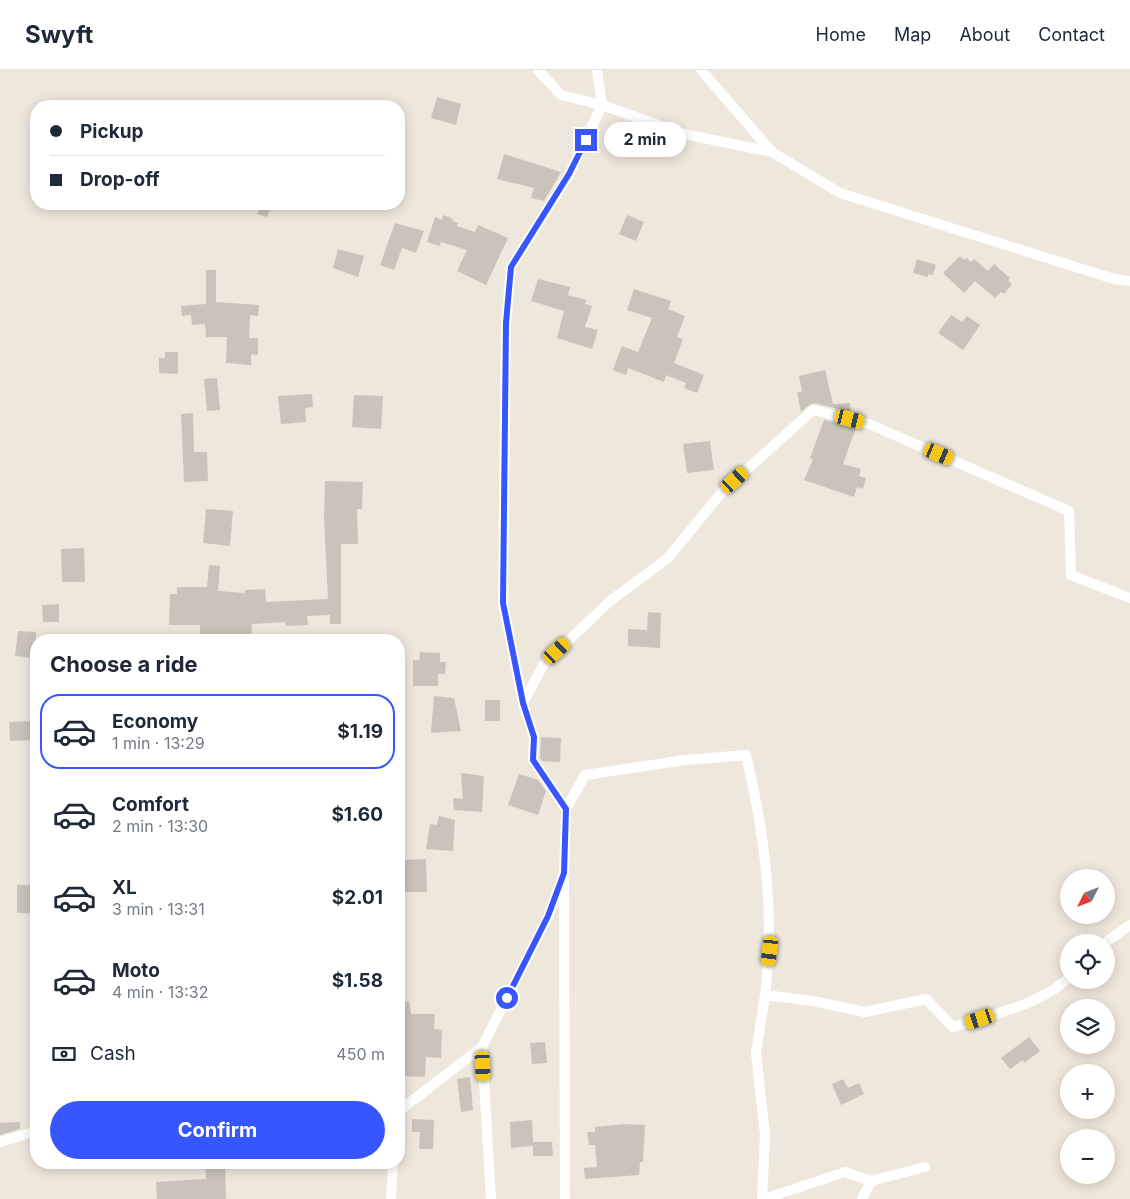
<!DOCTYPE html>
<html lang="en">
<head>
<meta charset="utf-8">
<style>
	:root { --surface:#fff; --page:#f2f2f3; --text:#1f2937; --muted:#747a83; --line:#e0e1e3; --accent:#3756ff }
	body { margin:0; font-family:Inter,sans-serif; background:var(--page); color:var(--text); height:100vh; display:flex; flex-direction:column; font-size:19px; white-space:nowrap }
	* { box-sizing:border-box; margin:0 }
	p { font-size:16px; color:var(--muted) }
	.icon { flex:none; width:28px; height:28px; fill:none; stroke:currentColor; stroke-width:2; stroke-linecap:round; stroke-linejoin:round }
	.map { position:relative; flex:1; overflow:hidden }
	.panel { position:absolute; left:30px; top:564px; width:375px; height:535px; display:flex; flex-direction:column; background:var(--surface); border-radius:20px; box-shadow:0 2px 12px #0003 }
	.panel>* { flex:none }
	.hud { position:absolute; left:30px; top:30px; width:375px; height:110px; border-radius:20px; box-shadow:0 2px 12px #0003; display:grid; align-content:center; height:110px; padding:0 20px; background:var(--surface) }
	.needle { width:32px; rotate:228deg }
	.fabs { position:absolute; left:1060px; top:799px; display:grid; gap:10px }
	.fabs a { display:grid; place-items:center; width:55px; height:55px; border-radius:50%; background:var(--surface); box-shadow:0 2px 12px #0003; font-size:25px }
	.end { position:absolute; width:22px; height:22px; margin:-11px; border:6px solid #3756ff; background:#fff; box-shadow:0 0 0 2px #fff }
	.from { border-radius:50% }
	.bubble { position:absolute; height:35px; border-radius:18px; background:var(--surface); box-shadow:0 2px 12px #0003; font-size:16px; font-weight:700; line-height:35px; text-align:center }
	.car { position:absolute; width:15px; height:30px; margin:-15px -8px; border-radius:6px; box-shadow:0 0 4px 1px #0007; background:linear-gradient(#f5c518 24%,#345 0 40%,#f5c518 0 76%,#345 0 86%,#f5c518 0) }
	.hud b { display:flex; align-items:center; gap:18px; height:48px; font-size:19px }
	.hud b+b { border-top:1px solid var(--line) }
	.hud i { width:12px; height:12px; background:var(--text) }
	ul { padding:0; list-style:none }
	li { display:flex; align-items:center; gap:15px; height:75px; margin:0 10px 8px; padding:0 10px; border:2px solid transparent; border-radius:20px }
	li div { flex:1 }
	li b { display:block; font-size:19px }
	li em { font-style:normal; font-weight:700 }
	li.current { border-color:var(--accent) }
	li>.icon { width:45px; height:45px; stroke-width:1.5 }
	h2 { padding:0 20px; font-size:22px; line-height:60px }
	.pay { display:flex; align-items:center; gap:12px; height:55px; padding:0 20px; font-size:19px }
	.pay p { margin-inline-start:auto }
	.cta { display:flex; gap:10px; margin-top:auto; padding:10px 20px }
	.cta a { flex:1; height:58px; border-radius:30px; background:var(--accent); color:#fff; font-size:20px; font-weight:700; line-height:58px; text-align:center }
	header { display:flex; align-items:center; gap:30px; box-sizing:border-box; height:70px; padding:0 25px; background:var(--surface); border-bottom:1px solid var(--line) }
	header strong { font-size:24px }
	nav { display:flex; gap:28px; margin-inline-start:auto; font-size:18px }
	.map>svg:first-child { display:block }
	.building { fill:#c9c3bb }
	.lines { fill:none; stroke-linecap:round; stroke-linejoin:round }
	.street { stroke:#fff; stroke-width:10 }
	.route { stroke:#3756ff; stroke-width:6 }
</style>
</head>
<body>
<header>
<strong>Swyft</strong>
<nav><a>Home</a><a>Map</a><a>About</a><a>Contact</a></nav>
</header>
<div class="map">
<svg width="1130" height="1129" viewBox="0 0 1130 1129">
	<rect width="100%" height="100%" fill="#eee7dc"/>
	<g class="building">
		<path d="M437,27l24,7 -5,21 -25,-7z"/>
		<path d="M504,84l57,18 -17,29 -13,-3 3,-10 -37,-9z"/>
		<path d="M261,134h11l-5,13 -10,-3z"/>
		<path d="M443,145l10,4 -1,2 6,2 -1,3 18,6 3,-7 30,13 -22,47 -29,-14 10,-21 -26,-8 -1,4 -13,-4 8,-25 7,3z"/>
		<path d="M627,145l17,7 -8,19 -17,-7z"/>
		<path d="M395,153l29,8 -8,22 -14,-5 -8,22 -14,-5z"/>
		<path d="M338,179l26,7 -6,21 -25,-9z"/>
		<path d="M960,186l4,4 3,-2 4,4 3,-3 14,12 6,-7 16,14 -2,2 4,4 -8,10 -3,-2 -6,6 -20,-17 -11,12 -21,-20z"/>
		<path d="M917,189l19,6 -3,10 -5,-1v3l-15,-4z"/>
		<path d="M206,200h10v32l43,3 -1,11 -8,-1 -1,23h9v17l-7,-1v11l-25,-2 1,-26h-21l-1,-13 -13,1 -1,-10 -9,1 -1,-10 25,-2z"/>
		<path d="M538,209l32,8 -2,8 18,5 -1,4 7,2 -7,21 13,3 -6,19 -35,-11 7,-27 -33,-10z"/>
		<path d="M634,219l37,12 -3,8 17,7 -8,21 6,2 -9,24 30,12 -7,18 -13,-5 2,-5 -20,-8 -2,7 -36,-14 -2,7 -13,-5 9,-24 16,6 14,-34 -25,-8z"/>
		<path d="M951,245l11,7 5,-6 13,9 -17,25 -25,-17z"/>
		<path d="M165,282h13v22l-19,-1v-15h6z"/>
		<path d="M825,300l8,34 17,-1 1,9 -37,-9 -5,2 -8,7 -4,-19 5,-2 -3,-15z"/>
		<path d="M217,308l3,32 -13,1 -3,-32z"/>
		<path d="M312,324l1,13 -8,1 1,14 -25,2 -3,-28z"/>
		<path d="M354,325l29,1 -2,33 -29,-2z"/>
		<path d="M193,343l1,39h13l1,29 -24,1 -3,-68z"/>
		<path d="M824,350l32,8 -13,36 18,5 -2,7 7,2 -3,11 -6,-2 -3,10 -50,-17 9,-21 -3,-1z"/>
		<path d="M710,371l4,29 -27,3 -4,-29z"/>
		<path d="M325,411l38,1 -1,27h-5l1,35h-17v80h-11v-9l-23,1 1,9 -22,1 -1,-4 -33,2 -1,16h-51v-15h-31l1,-31h7v-7h30l2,-22 11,1 -2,25 27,2v-3l20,-1 1,13 62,-3 -4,-82z"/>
		<path d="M206,439l27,2 -3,35 -27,-3z"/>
		<path d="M84,478l1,34h-23l-1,-33z"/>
		<path d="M59,534v18h-16l-1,-17z"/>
		<path d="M648,542l13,1 -1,35 -32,-2v-17l19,1z"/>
		<path d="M18,561l18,1v26l-21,-2z"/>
		<path d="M420,582l20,1v9h6l-1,12h-7v12h-25v-26h6z"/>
		<path d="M434,626l20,2 7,33 -30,2z"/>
		<rect x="485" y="630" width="15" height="21"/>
		<path d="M32,651l1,19 -23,1 -1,-19z"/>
		<path d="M541,667l20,1 -1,24 -18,-1 -2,-3z"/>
		<path d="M461,703l23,3 -2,36 -28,-2 -1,-12 10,1z"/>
		<path d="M519,704l19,6 8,11 -8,24 -30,-10z"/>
		<path d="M439,746l16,4 -2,31 -27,-2 4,-25 7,1z"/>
		<path d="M426,789l1,33h-23v-32z"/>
		<rect x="17" y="815" width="19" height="28"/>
		<path d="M409,931l2,13h24l-1,15 8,1 -1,28 -15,-1 -1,20 -26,-1v-73z"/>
		<path d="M1029,967l11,14 -16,12 -1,-3 -13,9 -9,-11z"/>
		<path d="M545,972l2,21 -15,1 -2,-21z"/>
		<path d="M470,1007l3,33 -12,2 -4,-33z"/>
		<path d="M843,1009l5,9 11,-5 5,11 -23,11 -9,-21z"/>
		<path d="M412,1049l22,1 -1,29h-14l1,-17h-8z"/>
		<path d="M532,1050l1,22h19l1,14h-20v-10l-22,2 -1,-26z"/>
		<path d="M20,1052v7l-20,6v-12z"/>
		<path d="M624,1054l21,1 -2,37h-3l-1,13 -54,4 -1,-11 13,-1 -2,-22h-6l-2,-13h8v-5z"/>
		<path d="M205,1092h20l1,37h-69l-1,-17 50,-3z"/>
	</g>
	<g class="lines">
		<g class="street">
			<path d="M538,0l23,25 41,10 82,29 88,18 68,41 274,86 16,2"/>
			<path d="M701,0l71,82"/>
			<path d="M523,633l-20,-100 3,-280 5,-56 58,-92 33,-70 -5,-35"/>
			<path d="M566,739l19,-34 100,-15 61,-5c19,80 29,159 19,240l48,6 52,11 61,-13 27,28c35,-11 90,-23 116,-50"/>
			<path d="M564,810l1,319"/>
			<path d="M1106,872l24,-17"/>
			<path d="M399,1041l83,-64"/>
			<path d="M0,1072l36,-11"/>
			<path d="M391,1129l2,-37"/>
			<path d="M491,1129l-9,-152 66,-130 16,-44 2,-64 -33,-49 1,-23 -11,-34 21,-39 66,-63 58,-43 54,-66 91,-82 56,14 200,87 2,64 59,23"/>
			<path d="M762,1129l3,-64 -9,-82 9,-58"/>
			<path d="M764,1129l81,-27 26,9 54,-14"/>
			<path d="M862,1129l9,-18"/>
		</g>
	</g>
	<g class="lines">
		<path class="route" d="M507,928l41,-82 16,-43 2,-64 -33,-49 1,-23 -11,-34 -20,-100 3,-280 5,-56 58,-93 17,-34"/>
	</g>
</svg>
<div class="fabs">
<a><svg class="needle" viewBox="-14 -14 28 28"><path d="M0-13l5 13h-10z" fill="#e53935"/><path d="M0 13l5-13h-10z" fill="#747a83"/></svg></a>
<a><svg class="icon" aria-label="locate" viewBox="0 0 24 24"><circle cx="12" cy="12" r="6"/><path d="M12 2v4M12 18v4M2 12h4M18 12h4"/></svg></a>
<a><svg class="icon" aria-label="layers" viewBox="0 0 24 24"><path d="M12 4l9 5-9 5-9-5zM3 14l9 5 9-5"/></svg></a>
<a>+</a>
<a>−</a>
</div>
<i class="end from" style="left:507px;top:928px"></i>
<i class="end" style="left:586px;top:70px"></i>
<div class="bubble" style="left:604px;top:52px;width:82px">2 min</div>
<i class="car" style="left:850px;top:349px;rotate:104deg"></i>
<i class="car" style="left:939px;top:384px;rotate:113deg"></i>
<i class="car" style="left:735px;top:410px;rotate:48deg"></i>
<i class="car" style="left:557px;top:581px;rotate:47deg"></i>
<i class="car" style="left:770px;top:881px;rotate:187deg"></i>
<i class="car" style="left:980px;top:949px;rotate:252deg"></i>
<i class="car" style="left:483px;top:996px;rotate:177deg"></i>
<div class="hud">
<b><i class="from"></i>Pickup</b>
<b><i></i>Drop-off</b>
</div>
<section class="panel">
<h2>Choose a ride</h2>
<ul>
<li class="current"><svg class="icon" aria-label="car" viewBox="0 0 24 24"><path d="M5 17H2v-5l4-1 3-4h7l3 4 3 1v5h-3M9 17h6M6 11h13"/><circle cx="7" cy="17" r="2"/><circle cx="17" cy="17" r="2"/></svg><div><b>Economy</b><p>1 min · 13:29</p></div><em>$1.19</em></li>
<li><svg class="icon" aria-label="car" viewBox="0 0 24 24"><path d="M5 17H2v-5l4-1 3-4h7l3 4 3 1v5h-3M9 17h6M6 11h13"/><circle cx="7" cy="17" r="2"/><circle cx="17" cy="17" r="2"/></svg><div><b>Comfort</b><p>2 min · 13:30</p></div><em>$1.60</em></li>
<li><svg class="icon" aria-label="car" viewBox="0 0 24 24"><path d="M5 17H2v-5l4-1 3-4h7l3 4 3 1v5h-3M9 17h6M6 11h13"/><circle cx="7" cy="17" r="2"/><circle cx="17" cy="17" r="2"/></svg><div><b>XL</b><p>3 min · 13:31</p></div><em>$2.01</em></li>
<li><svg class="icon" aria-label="car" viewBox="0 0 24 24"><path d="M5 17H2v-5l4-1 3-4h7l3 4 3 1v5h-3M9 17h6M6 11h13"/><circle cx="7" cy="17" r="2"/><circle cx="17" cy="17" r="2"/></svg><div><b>Moto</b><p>4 min · 13:32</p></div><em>$1.58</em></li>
</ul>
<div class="pay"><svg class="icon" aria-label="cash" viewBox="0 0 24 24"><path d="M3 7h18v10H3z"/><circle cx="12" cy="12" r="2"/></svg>Cash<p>450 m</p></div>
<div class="cta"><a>Confirm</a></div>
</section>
</div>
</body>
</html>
